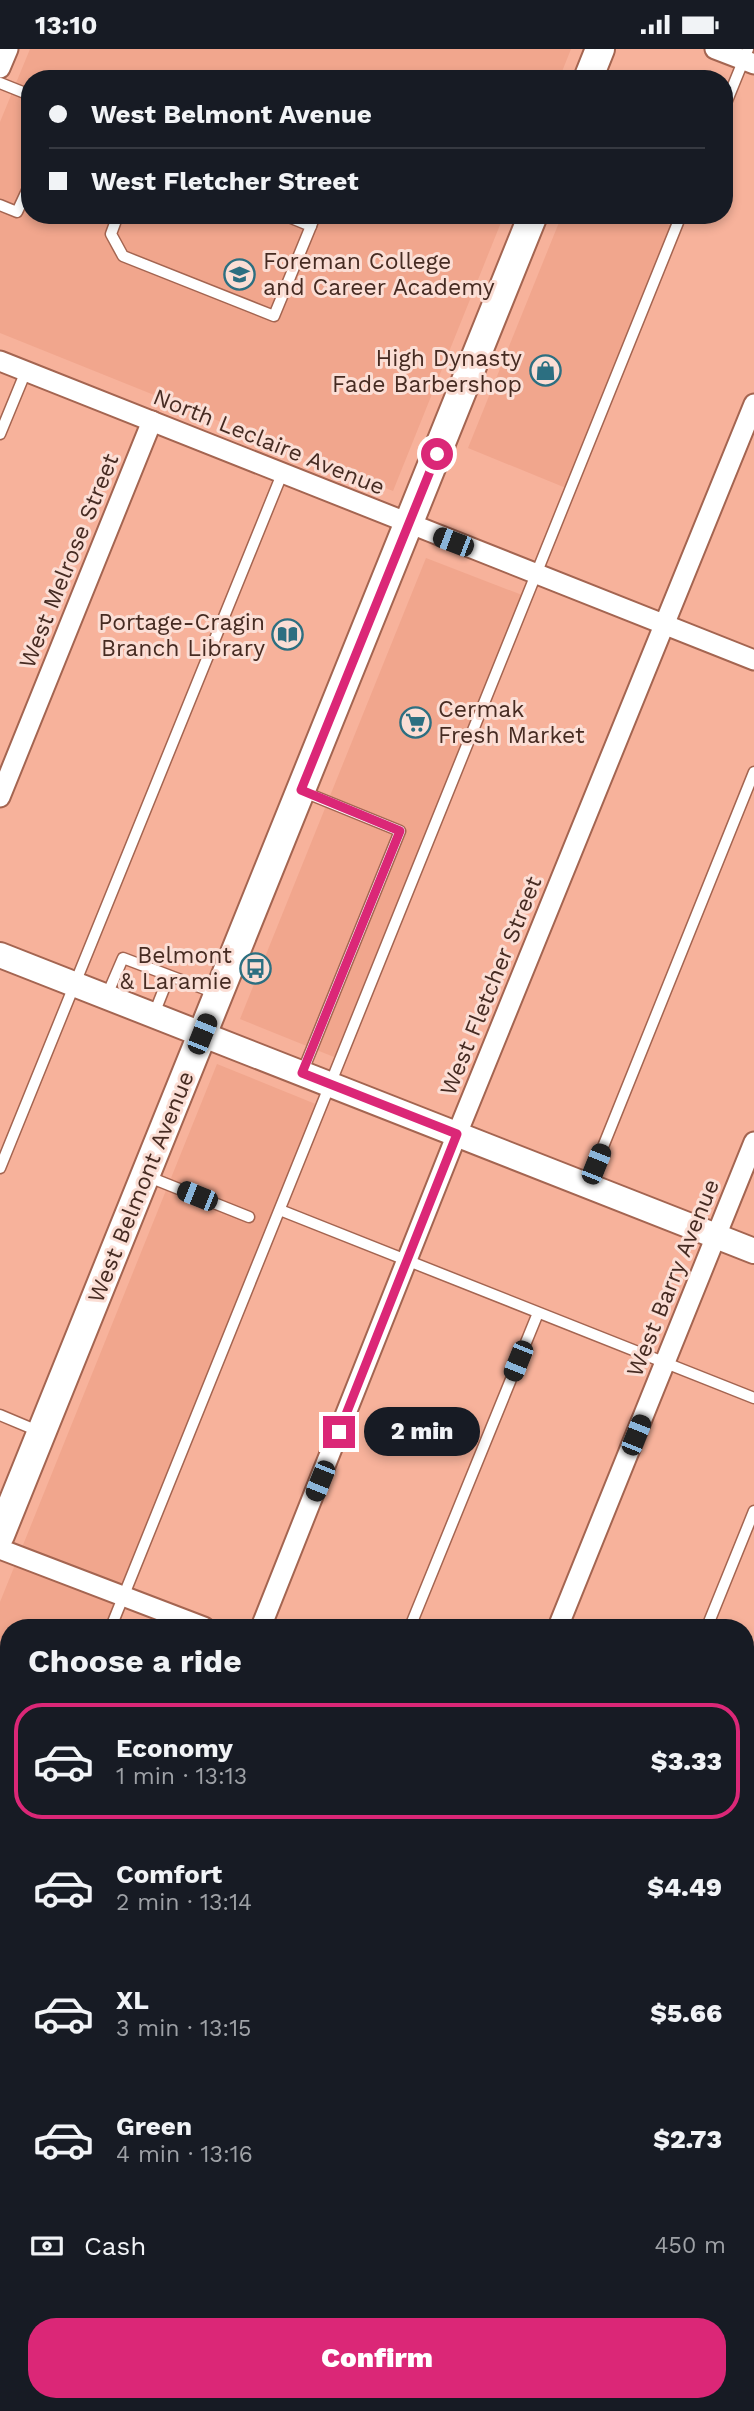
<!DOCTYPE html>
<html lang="en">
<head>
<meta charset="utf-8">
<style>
	:root { --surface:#171b24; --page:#242831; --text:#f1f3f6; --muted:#9ea1a6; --line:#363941; --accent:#db2777 }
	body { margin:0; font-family:"Work Sans",sans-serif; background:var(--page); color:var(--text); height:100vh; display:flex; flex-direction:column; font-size:26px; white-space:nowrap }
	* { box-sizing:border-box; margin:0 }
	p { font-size:23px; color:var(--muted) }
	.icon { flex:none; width:38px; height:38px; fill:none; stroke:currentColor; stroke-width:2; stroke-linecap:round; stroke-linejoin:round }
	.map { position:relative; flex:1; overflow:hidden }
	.drawer { position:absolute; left:0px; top:1570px; width:754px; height:793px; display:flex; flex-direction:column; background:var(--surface); border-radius:28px 28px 0 0; box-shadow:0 4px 10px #0003 }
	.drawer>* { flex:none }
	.hud { position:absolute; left:21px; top:21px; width:712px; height:154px; border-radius:28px; box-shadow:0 4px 10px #0003; display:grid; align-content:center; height:154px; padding:0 28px; background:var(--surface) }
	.end { position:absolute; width:32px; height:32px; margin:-16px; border:9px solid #db2777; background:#fff; box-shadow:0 0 0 4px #fff }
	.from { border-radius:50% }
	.bubble { position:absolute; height:49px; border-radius:24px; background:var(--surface); box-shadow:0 4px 10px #0003; font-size:23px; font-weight:800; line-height:49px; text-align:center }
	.car { position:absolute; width:21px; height:42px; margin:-21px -10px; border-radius:9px; box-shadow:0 0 5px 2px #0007; background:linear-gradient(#222 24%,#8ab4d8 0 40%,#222 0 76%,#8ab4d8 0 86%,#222 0) }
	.hud b { display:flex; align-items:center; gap:24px; height:66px; font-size:26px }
	.hud b+b { border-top:2px solid var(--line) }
	.hud i { width:18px; height:18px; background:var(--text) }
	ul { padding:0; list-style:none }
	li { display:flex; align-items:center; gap:21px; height:116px; margin:0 14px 10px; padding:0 14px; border:4px solid transparent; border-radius:28px }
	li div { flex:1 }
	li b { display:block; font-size:26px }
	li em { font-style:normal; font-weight:800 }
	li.selected { border-color:var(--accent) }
	li>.icon { width:63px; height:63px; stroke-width:1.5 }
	h2 { padding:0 28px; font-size:32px; line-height:84px }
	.pay { display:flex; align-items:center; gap:18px; height:77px; padding:0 28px; font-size:26px }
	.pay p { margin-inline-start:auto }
	.action { display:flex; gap:14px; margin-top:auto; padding:14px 28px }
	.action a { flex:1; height:80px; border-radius:28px; background:var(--accent); color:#fff; font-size:28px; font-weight:800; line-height:80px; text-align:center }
	.status { display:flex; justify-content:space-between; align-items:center; height:49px; padding:0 35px; background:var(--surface); direction:ltr }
	.status svg { height:19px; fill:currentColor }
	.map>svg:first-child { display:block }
	.built { fill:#f1a68d }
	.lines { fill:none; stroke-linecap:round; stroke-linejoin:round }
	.service-casing { stroke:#a46551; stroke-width:13 }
	.minor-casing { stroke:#a46551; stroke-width:23 }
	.tertiary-casing { stroke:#a46551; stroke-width:28 }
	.secondary-casing { stroke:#a46551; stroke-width:32 }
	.service { stroke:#fff; stroke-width:10 }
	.minor { stroke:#fff; stroke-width:19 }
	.tertiary { stroke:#fff; stroke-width:24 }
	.secondary { stroke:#fff; stroke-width:28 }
	.route { stroke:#db2777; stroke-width:9 }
	.labels { text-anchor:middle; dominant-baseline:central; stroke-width:6; stroke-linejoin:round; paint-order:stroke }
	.poi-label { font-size:23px; fill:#462b22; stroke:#fbded5; text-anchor:end }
	.street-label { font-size:23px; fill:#462b22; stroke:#fbded5 }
</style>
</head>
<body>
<div class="status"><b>13:10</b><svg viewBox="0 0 49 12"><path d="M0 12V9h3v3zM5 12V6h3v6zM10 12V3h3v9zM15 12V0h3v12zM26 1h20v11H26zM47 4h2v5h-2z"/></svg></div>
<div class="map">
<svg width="754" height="2362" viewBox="0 0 754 2362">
	<rect width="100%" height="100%" fill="#f7b29b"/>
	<g class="built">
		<path d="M30,0h541l-12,30h-529v136h474l-111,276 -393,-158v-211z"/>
		<path d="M562,166h83l27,11 -106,262 -98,-40z"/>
		<path d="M426,509l96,37 -188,462 -94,-38z"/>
		<path d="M217,1015l101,41 -209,522h-100v250l-9,22v-297z"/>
	</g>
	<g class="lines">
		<defs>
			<g id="service">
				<path d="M0,34l30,12"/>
				<path d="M724,59l24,-59"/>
				<path d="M0,156l17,7 13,-28"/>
				<path d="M118,166l-7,19 12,22 151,60 37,-90 -27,-11"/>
				<path d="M311,177l4,-11"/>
				<path d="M0,385l26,-63"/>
				<path d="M107,946l16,-37 95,36"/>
				<path d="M154,965l15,-38"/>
				<path d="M302,1024l98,-242 -96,-39"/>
				<path d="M0,1119l282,-694"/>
				<path d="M149,1128l100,40"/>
				<path d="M588,1135l166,-412"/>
				<path d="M280,1161l474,188"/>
				<path d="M0,1366l38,16"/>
				<path d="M111,1578l570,-1412"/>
				<path d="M410,1578l128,-314"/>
				<path d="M707,1578l47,-116"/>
				<path d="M0,1852l9,-21"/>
				<path d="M746,2215l8,-22"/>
				<path d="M0,2239l9,3"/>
				<path d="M289,2354l21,8"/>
			</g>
			<g id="minor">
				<path d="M715,0l39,15"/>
				<path d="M0,19l8,-19"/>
				<path d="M0,312l754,299"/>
				<path d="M0,748l152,-376"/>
				<path d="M0,1500l204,78"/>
				<path d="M261,1578l196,-493 297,-730"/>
				<path d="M558,1578l196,-485"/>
				<path d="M746,1791l8,3"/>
				<path d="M746,1848l8,-21"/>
				<path d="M0,2089l9,3"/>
				<path d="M672,2354l21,8"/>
				<path d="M241,2362l3,-8"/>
			</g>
			<path id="tertiary" d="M0,906l754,296"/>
			<g id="secondary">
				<path d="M588,30l12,-30"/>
				<path d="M0,1486l533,-1320"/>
			</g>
		</defs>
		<use href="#service" class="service-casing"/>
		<use href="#minor" class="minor-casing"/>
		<use href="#tertiary" class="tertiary-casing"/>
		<use href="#secondary" class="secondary-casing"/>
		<use href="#service" class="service"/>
		<use href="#minor" class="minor"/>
		<use href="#tertiary" class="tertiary"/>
		<use href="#secondary" class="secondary"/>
	</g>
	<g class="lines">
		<path class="route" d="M339,1383l118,-298 -155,-61 98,-242 -99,-41 136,-336"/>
	</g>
	<defs>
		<symbol id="school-ring" viewBox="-11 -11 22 22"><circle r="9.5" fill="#fbded5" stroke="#2c6f81" stroke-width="1.5"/><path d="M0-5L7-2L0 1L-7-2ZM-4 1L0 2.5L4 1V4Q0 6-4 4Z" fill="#2c6f81"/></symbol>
		<symbol id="shop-ring" viewBox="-11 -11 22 22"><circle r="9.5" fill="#fbded5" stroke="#2c6f81" stroke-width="1.5"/><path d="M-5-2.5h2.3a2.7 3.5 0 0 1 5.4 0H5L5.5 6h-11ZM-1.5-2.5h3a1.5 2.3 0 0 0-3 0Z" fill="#2c6f81"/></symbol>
		<symbol id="library-ring" viewBox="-11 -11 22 22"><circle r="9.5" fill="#fbded5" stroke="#2c6f81" stroke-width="1.5"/><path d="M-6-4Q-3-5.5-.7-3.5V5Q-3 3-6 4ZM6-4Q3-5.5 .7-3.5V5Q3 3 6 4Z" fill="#2c6f81"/></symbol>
		<symbol id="supermarket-ring" viewBox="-11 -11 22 22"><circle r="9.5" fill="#fbded5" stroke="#2c6f81" stroke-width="1.5"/><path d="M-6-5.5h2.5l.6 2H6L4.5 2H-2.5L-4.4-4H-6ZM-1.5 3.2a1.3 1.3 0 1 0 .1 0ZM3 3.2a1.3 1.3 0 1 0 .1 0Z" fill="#2c6f81"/></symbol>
		<symbol id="bus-ring" viewBox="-11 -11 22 22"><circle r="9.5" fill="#fbded5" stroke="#2c6f81" stroke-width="1.5"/><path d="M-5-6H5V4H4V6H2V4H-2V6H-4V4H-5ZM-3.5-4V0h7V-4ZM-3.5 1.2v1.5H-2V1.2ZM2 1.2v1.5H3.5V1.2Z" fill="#2c6f81"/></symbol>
	</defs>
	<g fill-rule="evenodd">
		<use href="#school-ring" x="222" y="208" width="35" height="35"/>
		<use href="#shop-ring" x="528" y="304" width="35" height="35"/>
		<use href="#library-ring" x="270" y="568" width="35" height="35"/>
		<use href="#supermarket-ring" x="398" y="656" width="35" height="35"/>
		<use href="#bus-ring" x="238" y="902" width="35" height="35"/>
	</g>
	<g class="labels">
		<g class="poi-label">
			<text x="263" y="212" text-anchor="start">Foreman College<tspan x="263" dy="26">and Career Academy</tspan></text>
			<text x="522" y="309">High Dynasty<tspan x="522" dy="26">Fade Barbershop</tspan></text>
			<text x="265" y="573">Portage-Cragin<tspan x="265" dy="26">Branch Library</tspan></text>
			<text x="438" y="660" text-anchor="start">Cermak<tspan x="438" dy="26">Fresh Market</tspan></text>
			<text x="232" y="906">Belmont<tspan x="232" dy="26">&amp; Laramie</tspan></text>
		</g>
		<g class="street-label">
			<text transform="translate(269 393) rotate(22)">North Leclaire Avenue</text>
			<text transform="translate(69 512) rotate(-68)">West Melrose Street</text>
			<text transform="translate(491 937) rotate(-68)">West Fletcher Street</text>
			<text transform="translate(141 1138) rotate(-68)">West Belmont Avenue</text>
			<text transform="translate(673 1229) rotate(-68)">West Barry Avenue</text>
		</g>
	</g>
</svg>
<i class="end from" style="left:437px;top:405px"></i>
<i class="end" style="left:339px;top:1383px"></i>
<div class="bubble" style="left:364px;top:1358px;width:116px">2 min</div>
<i class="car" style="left:453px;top:493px;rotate:291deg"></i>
<i class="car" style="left:202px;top:985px;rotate:22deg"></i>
<i class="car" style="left:596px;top:1115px;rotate:22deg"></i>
<i class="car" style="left:197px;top:1147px;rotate:292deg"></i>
<i class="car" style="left:518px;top:1312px;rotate:202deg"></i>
<i class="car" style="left:636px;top:1386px;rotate:22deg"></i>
<i class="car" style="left:320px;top:1432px;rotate:202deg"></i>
<div class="hud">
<b><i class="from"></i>West Belmont Avenue</b>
<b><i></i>West Fletcher Street</b>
</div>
<section class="drawer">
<h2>Choose a ride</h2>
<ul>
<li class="selected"><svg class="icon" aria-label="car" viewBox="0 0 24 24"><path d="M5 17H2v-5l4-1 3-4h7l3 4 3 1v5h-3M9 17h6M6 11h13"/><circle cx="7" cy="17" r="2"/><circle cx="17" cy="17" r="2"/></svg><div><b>Economy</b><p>1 min · 13:13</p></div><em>$3.33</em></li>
<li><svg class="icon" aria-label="car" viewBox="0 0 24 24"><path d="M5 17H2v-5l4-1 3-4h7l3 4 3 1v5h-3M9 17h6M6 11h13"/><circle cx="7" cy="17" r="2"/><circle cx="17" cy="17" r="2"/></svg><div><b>Comfort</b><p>2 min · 13:14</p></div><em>$4.49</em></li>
<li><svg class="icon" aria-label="car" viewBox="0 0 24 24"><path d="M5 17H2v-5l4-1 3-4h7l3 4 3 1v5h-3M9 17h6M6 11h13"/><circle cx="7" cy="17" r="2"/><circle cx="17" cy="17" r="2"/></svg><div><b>XL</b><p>3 min · 13:15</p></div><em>$5.66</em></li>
<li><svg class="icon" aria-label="car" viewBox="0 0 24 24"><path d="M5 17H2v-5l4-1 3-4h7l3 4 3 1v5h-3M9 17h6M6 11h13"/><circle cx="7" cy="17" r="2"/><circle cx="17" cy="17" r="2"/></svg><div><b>Green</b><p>4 min · 13:16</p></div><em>$2.73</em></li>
</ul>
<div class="pay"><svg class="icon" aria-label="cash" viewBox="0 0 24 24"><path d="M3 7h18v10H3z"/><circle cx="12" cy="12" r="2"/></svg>Cash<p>450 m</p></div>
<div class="action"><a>Confirm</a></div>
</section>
</div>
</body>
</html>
